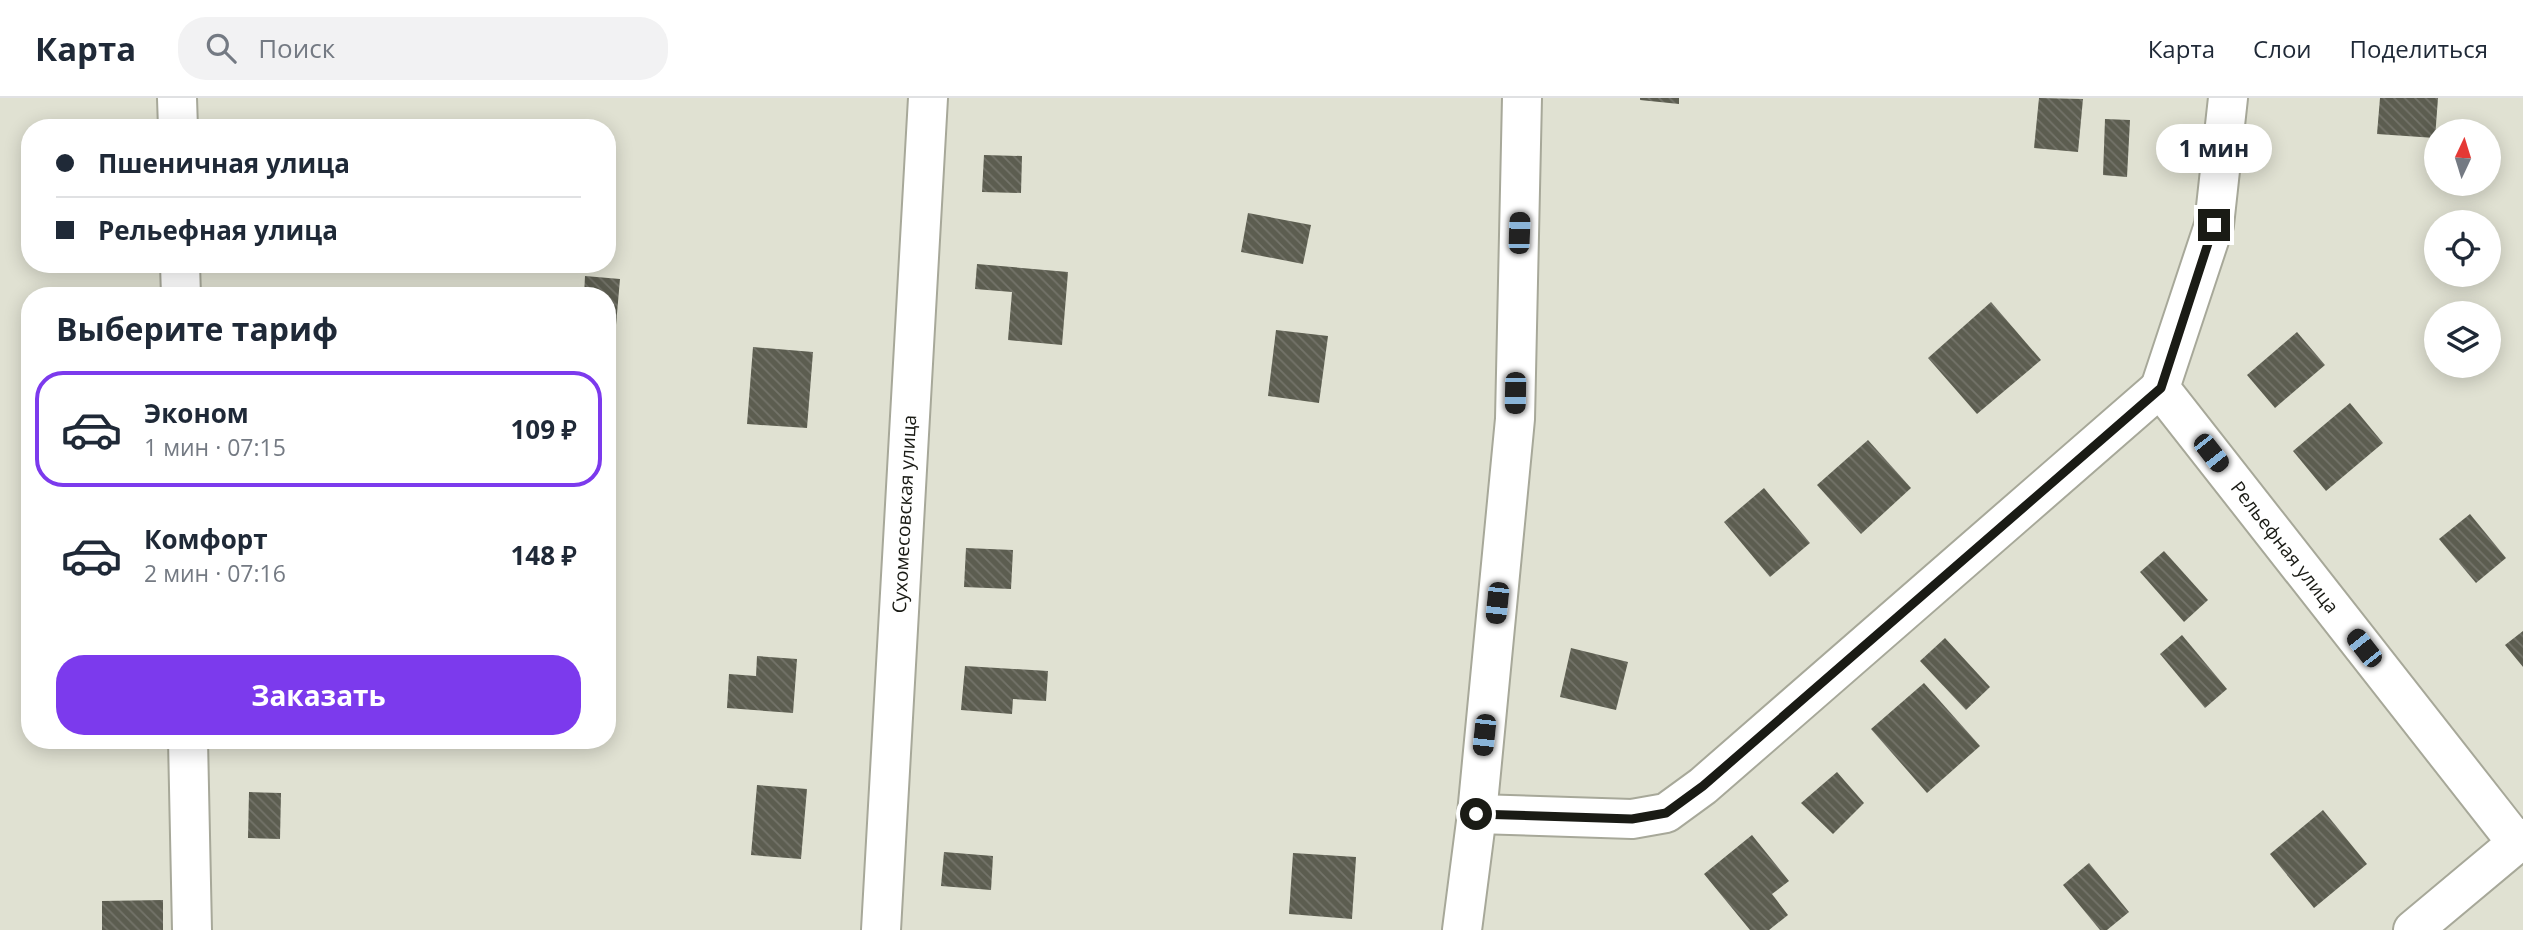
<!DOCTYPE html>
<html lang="ru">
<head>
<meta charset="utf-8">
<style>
	:root { --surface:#fff; --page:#f2f2f3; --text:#1f2937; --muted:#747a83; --line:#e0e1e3; --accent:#7c3aed }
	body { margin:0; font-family:"Open Sans",sans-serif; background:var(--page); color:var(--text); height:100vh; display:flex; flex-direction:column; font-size:26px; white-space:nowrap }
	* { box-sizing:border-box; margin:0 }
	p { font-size:23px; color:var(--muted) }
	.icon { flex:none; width:38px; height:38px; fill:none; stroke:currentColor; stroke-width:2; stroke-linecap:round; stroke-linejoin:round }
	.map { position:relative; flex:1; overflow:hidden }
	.side { position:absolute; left:21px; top:189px; width:595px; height:462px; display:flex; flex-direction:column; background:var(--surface); border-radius:28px; box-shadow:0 4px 18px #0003 }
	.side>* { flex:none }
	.banner { position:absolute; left:21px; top:21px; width:595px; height:154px; border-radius:28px; box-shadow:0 4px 18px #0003; display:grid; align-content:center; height:154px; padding:0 35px; background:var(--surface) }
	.needle { width:46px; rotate:4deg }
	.tools { position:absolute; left:2424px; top:21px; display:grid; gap:14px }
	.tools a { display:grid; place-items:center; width:77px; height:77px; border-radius:50%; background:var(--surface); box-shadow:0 4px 18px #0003; font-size:35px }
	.end { position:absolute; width:32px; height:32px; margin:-16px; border:9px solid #1a1b15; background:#fff; box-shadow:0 0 0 4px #fff }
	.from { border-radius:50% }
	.bubble { position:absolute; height:49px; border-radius:24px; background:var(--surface); box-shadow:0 4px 18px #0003; font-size:23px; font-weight:700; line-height:49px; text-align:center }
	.car { position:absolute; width:21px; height:42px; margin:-21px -10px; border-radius:9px; box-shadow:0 0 5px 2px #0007; background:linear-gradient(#222 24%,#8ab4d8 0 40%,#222 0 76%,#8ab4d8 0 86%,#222 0) }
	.banner b { display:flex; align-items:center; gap:24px; height:66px; font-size:26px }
	.banner b+b { border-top:2px solid var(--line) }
	.banner i { width:18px; height:18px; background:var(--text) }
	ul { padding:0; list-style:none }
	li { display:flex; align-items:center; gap:21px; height:116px; margin:0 14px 10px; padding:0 21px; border:4px solid transparent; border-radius:28px }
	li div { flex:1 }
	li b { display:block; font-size:26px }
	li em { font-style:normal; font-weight:700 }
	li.current { border-color:var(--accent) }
	li>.icon { width:63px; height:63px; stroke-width:1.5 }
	h2 { padding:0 35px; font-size:32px; line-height:84px }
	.cta { display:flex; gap:14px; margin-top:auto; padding:14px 35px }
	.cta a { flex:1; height:80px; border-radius:28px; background:var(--accent); color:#fff; font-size:28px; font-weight:700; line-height:80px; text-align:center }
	header { display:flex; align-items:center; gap:42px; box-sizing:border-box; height:98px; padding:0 35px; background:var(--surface); border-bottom:2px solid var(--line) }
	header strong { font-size:33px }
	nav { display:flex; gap:38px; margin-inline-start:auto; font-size:24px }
	.search { width:490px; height:63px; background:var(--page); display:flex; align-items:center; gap:18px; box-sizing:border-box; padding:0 24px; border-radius:28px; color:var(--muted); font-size:26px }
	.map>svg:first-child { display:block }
	.building { fill:url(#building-back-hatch) }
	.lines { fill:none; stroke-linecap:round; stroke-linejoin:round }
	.minor-casing { stroke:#a7a899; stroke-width:42 }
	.minor { stroke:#fff; stroke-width:38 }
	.route { stroke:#1a1b15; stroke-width:9 }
	.labels { text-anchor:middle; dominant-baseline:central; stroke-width:7; stroke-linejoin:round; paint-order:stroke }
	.street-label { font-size:19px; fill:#1a1b15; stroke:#fff }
</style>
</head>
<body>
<header>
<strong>Карта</strong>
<div class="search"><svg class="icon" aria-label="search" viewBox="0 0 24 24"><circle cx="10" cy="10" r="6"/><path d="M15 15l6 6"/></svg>Поиск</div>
<nav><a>Карта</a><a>Слои</a><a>Поделиться</a></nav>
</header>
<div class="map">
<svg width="2523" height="832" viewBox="0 0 2523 832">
	<defs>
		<pattern id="building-back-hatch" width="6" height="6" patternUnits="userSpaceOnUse" patternTransform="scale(1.75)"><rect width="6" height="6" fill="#5c5d50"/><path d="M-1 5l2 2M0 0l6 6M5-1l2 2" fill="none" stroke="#74746a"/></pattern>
	</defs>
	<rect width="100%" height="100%" fill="#e0e1d2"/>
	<g class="building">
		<path d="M1640,0h39v6l-39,-4z"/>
		<path d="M2039,0l44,1 -5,53 -44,-4z"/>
		<path d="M2380,0h58l-3,40 -58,-4z"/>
		<path d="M2105,21l25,1 -3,57 -24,-2z"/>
		<path d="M984,57l38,1 -1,37 -39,-1z"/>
		<path d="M24,90h6v50h-8z"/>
		<path d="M1248,115l63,12 -8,39 -62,-12z"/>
		<path d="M977,166l91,8 -6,73 -54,-5 4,-48 -37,-3z"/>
		<path d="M585,178l35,3 -4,46 -9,-1v-28h-23z"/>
		<rect x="332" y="193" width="50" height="5"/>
		<path d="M1991,204l50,58 -64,54 -49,-56z"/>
		<path d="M1276,232l52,6 -9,67 -51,-7z"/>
		<path d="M2297,234l28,33 -50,43 -28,-33z"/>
		<path d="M753,249l60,5 -6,76 -60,-4z"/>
		<path d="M2350,305l33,40 -57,48 -33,-40z"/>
		<path d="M1868,342l43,48 -50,46 -44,-49z"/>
		<path d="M1764,390l46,55 -40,34 -46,-55z"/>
		<path d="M2470,416l36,44 -30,25 -37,-44z"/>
		<path d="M966,450l47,2 -2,39 -47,-2z"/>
		<path d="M2164,453l44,49 -24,22 -44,-50z"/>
		<path d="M2523,533v36l-18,-22z"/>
		<path d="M2182,537l45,54 -22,19 -45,-54z"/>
		<path d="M1945,540l45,49 -24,23 -46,-49z"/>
		<path d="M1571,550l57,14 -12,48 -56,-13z"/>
		<path d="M757,558l40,3 -4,54 -66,-5 2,-34 27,2z"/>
		<path d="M965,568l83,5 -2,30 -33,-2 -1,15 -51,-4z"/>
		<path d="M1924,585l56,63 -53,47 -56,-64z"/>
		<path d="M1837,674l27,31 -31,31 -32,-31z"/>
		<path d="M757,687l50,4 -6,70 -50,-4z"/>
		<path d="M249,694l32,1 -1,46 -32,-1z"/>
		<path d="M2323,712l44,54 -53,44 -44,-54z"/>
		<path d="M1752,737l37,46 -17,13 16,21 -19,15h-19l-46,-56z"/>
		<path d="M944,754l49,4 -2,34 -50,-4z"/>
		<path d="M1293,755l63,4 -4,62 -63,-5z"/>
		<path d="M2089,765l40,49 -22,18h-7l-37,-45z"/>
		<path d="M163,802v30h-61v-29z"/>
	</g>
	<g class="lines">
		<defs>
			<g id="minor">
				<path d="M177,0l1,30"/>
				<path d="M2228,0l-14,127 -54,163 357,455"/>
				<path d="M180,166l1,32"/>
				<path d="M188,642l4,190"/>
				<path d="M1477,716l155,5 34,-6 37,-27 457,-398"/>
				<path d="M881,832l47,-832"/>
				<path d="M1462,832l15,-116 38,-395 7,-321"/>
				<path d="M2413,832l110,-92"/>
			</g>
		</defs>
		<use href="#minor" class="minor-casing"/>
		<use href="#minor" class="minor"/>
	</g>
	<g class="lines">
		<path class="route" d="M1476,716l156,5 34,-6 37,-27 458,-398 53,-163"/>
	</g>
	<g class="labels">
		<g class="street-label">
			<text transform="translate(904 416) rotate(-87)">Сухомесовская улица</text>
			<text transform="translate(2285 449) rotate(52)">Рельефная улица</text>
		</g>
	</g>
</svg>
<div class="tools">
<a><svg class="needle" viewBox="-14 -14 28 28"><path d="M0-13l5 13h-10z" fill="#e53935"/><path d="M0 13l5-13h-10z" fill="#747a83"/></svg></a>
<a><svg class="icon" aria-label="locate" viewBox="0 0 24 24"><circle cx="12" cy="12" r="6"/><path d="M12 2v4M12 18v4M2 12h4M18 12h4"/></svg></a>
<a><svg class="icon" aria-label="layers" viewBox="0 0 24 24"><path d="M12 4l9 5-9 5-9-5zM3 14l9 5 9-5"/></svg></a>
</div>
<i class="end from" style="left:1476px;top:716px"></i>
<i class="end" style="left:2214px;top:127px"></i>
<div class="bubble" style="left:2156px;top:26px;width:116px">1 мин</div>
<i class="car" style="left:1519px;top:135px;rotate:2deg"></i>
<i class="car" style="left:1515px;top:295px;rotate:181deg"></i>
<i class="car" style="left:2211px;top:355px;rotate:142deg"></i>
<i class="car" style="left:1497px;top:505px;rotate:186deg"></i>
<i class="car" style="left:2364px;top:550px;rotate:322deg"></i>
<i class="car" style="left:1484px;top:637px;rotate:186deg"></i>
<div class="banner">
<b><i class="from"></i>Пшеничная улица</b>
<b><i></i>Рельефная улица</b>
</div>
<section class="side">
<h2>Выберите тариф</h2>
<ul>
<li class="current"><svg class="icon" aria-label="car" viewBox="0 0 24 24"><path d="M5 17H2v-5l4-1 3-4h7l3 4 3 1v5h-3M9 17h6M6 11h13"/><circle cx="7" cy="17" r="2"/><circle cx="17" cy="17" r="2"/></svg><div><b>Эконом</b><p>1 мин · 07:15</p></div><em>109 ₽</em></li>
<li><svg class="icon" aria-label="car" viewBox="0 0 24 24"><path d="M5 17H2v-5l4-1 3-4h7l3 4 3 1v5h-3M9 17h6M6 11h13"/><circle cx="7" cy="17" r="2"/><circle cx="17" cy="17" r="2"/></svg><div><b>Комфорт</b><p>2 мин · 07:16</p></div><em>148 ₽</em></li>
</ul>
<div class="cta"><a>Заказать</a></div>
</section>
</div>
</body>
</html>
